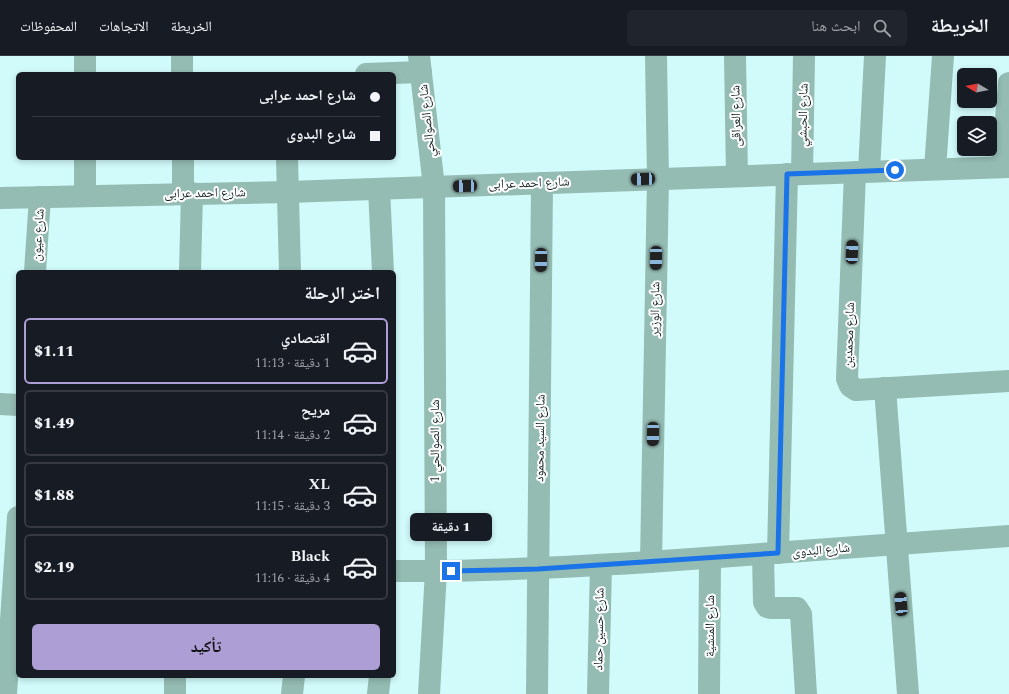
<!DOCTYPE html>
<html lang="ar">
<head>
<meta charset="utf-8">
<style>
	:root { --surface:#171b24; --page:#20242c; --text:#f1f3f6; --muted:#9ea1a6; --line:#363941; --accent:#ae9ed6 }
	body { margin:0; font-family:Spectral,"Noto Naskh Arabic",serif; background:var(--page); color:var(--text); direction:rtl; height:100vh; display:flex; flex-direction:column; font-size:15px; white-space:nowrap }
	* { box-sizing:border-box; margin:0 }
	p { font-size:13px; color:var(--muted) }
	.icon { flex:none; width:22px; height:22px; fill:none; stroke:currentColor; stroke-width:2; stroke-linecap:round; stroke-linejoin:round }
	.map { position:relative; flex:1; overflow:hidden; direction:ltr }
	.panel { position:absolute; left:16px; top:214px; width:380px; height:408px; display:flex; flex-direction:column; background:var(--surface); border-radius:6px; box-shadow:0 2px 6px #0003; direction:rtl }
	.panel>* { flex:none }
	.guide { position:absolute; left:16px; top:16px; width:380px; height:88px; border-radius:6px; box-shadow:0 2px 6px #0003; direction:rtl; display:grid; align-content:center; height:88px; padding:0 16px; background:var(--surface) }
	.needle { width:26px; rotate:280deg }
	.buttons { position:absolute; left:957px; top:12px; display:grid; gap:8px }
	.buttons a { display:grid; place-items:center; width:40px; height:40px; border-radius:6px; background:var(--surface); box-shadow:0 2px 6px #0003; font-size:20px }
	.end { position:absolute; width:18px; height:18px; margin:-9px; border:5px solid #1a73e8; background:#fff; box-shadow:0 0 0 2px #fff }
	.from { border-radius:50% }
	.bubble { position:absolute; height:28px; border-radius:6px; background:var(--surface); box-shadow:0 2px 6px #0003; font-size:13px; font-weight:800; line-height:28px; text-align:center; direction:rtl }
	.car { position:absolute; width:12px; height:24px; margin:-12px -6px; border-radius:5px; box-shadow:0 0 3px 1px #0007; background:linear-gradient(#222 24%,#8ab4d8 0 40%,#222 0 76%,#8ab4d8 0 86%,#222 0) }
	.guide b { display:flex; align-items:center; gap:14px; height:38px; font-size:15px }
	.guide b+b { border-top:1px solid var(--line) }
	.guide i { width:10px; height:10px; background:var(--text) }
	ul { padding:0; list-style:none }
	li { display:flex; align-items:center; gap:12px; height:66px; margin:0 8px 6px; padding:0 8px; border:2px solid var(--line); border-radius:6px }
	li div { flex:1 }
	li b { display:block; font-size:15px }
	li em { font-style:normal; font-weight:800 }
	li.current { border-color:var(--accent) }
	li>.icon { width:36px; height:36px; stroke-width:1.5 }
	h2 { padding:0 16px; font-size:18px; line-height:48px }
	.action { display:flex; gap:8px; margin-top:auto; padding:8px 16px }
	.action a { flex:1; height:46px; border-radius:6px; background:var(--accent); color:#111; font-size:16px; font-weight:800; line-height:46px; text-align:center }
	header { display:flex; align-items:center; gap:24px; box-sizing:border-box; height:56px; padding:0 20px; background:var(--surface); border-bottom:1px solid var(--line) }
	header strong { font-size:19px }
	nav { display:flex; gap:22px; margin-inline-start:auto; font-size:14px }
	.search { width:280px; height:36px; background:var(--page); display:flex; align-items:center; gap:10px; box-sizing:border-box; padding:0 14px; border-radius:6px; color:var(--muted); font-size:15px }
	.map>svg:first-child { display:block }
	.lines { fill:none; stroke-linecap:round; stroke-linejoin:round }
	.minor { stroke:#94bcb3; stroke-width:22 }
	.route { stroke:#1a73e8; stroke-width:5 }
	.labels { text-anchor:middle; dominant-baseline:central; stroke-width:4; stroke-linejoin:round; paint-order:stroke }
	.street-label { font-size:13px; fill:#142324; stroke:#fff }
</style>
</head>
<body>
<header>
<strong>الخريطة</strong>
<div class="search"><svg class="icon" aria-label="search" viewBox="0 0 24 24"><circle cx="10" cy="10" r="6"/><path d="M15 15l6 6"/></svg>ابحث هنا</div>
<nav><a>الخريطة</a><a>الاتجاهات</a><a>المحفوظات</a></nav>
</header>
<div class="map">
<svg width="1009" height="638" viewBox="0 0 1009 638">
	<rect width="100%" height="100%" fill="#d1fafb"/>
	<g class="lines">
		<g class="minor">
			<path d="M182,0v18"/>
			<path d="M419,0l15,131 2,384 -7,123"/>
			<path d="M735,0l2,120"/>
			<path d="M85,18v-18"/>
			<path d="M366,18l55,-2"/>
			<path d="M183,102v36"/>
			<path d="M287,102l3,114"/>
			<path d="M1002,111l7,-84"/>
			<path d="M935,113l8,-113"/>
			<path d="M869,115l6,-115"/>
			<path d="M855,116l-8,207 3,7 6,4 153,-9"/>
			<path d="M802,118l2,-118"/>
			<path d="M379,133l4,83"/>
			<path d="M85,140v-38"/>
			<path d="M0,142l288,-6 721,-25"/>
			<path d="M35,216l5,-75"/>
			<path d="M190,216l2,-79"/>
			<path d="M885,332l23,306"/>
			<path d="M0,348l18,1"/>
			<path d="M778,497l9,-379"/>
			<path d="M763,498l1,48 3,5 4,1h26l4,6 5,80"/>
			<path d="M651,506l7,-384 -2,-122"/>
			<path d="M394,515c90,1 179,-4 269,-10 115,-8 231,-17 346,-25"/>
			<path d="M6,638l12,-177"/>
			<path d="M175,638v-18"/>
			<path d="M292,638l2,-18"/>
			<path d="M378,638l2,-18"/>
			<path d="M537,638l5,-511"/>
			<path d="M598,638l3,-129"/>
			<path d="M709,638l1,-136"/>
		</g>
	</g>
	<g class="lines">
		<path class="route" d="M451,515l87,-2 240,-16 9,-379 108,-4"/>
	</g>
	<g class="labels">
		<g class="street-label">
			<text transform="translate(803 59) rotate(-89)">شارع الحبشي</text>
			<text transform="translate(736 60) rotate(-91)">شارع العراقى</text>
			<text transform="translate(427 65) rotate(-96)">شارع الصوالحي</text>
			<text transform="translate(529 127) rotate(-2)">شارع احمد عرابى</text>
			<text transform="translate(205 137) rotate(-1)">شارع احمد عرابى</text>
			<text transform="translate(38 179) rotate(-86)">شارع عيون</text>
			<text transform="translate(655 253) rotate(-89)">شارع الوزير</text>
			<text transform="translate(849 279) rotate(-88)">شارع محمدين</text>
			<text transform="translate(540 382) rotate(-89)">شارع السيد محمود</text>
			<text transform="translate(435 385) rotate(-90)">شارع الصوالحي 1</text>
			<text transform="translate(821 494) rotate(-5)">شارع البدوى</text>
			<text transform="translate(710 570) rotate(-90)">شارع المنشية</text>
			<text transform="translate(599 573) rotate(-89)">شارع حسين حماد</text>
		</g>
	</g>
</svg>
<div class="buttons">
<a><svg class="needle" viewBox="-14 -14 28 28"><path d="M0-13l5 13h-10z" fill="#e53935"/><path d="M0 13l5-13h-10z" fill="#9ea1a6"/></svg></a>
<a><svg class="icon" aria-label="layers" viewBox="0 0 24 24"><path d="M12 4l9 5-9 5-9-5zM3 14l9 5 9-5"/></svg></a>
</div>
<i class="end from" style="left:895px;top:114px"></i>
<i class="end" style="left:451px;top:515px"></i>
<div class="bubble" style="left:410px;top:457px;width:82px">1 دقيقة</div>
<i class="car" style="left:643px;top:123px;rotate:268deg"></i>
<i class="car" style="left:465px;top:130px;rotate:268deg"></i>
<i class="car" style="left:852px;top:196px;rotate:2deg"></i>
<i class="car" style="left:656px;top:202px;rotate:181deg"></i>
<i class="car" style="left:541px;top:204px;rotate:181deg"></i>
<i class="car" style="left:653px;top:378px;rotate:181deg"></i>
<i class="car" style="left:901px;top:548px;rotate:355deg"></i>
<div class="guide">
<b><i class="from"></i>شارع احمد عرابى</b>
<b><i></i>شارع البدوى</b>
</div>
<section class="panel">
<h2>اختر الرحلة</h2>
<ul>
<li class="current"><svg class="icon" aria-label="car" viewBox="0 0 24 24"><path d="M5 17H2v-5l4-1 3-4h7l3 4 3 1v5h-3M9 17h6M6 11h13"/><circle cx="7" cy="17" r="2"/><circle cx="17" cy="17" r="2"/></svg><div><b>اقتصادي</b><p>1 دقيقة · 11:13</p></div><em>$1.11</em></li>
<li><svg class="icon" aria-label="car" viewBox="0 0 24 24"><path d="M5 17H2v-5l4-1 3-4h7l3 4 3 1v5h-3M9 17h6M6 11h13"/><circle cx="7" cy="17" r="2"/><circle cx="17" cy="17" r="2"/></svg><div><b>مريح</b><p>2 دقيقة · 11:14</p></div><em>$1.49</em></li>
<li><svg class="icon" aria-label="car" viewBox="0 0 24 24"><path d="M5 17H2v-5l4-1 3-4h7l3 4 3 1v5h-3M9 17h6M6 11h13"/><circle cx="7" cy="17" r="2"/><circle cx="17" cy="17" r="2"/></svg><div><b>XL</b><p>3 دقيقة · 11:15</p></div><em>$1.88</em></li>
<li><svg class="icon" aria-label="car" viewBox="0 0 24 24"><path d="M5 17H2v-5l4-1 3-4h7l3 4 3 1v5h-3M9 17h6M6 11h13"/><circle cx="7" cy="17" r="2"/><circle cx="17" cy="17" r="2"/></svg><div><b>Black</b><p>4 دقيقة · 11:16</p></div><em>$2.19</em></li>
</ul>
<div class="action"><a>تأكيد</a></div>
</section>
</div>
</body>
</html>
